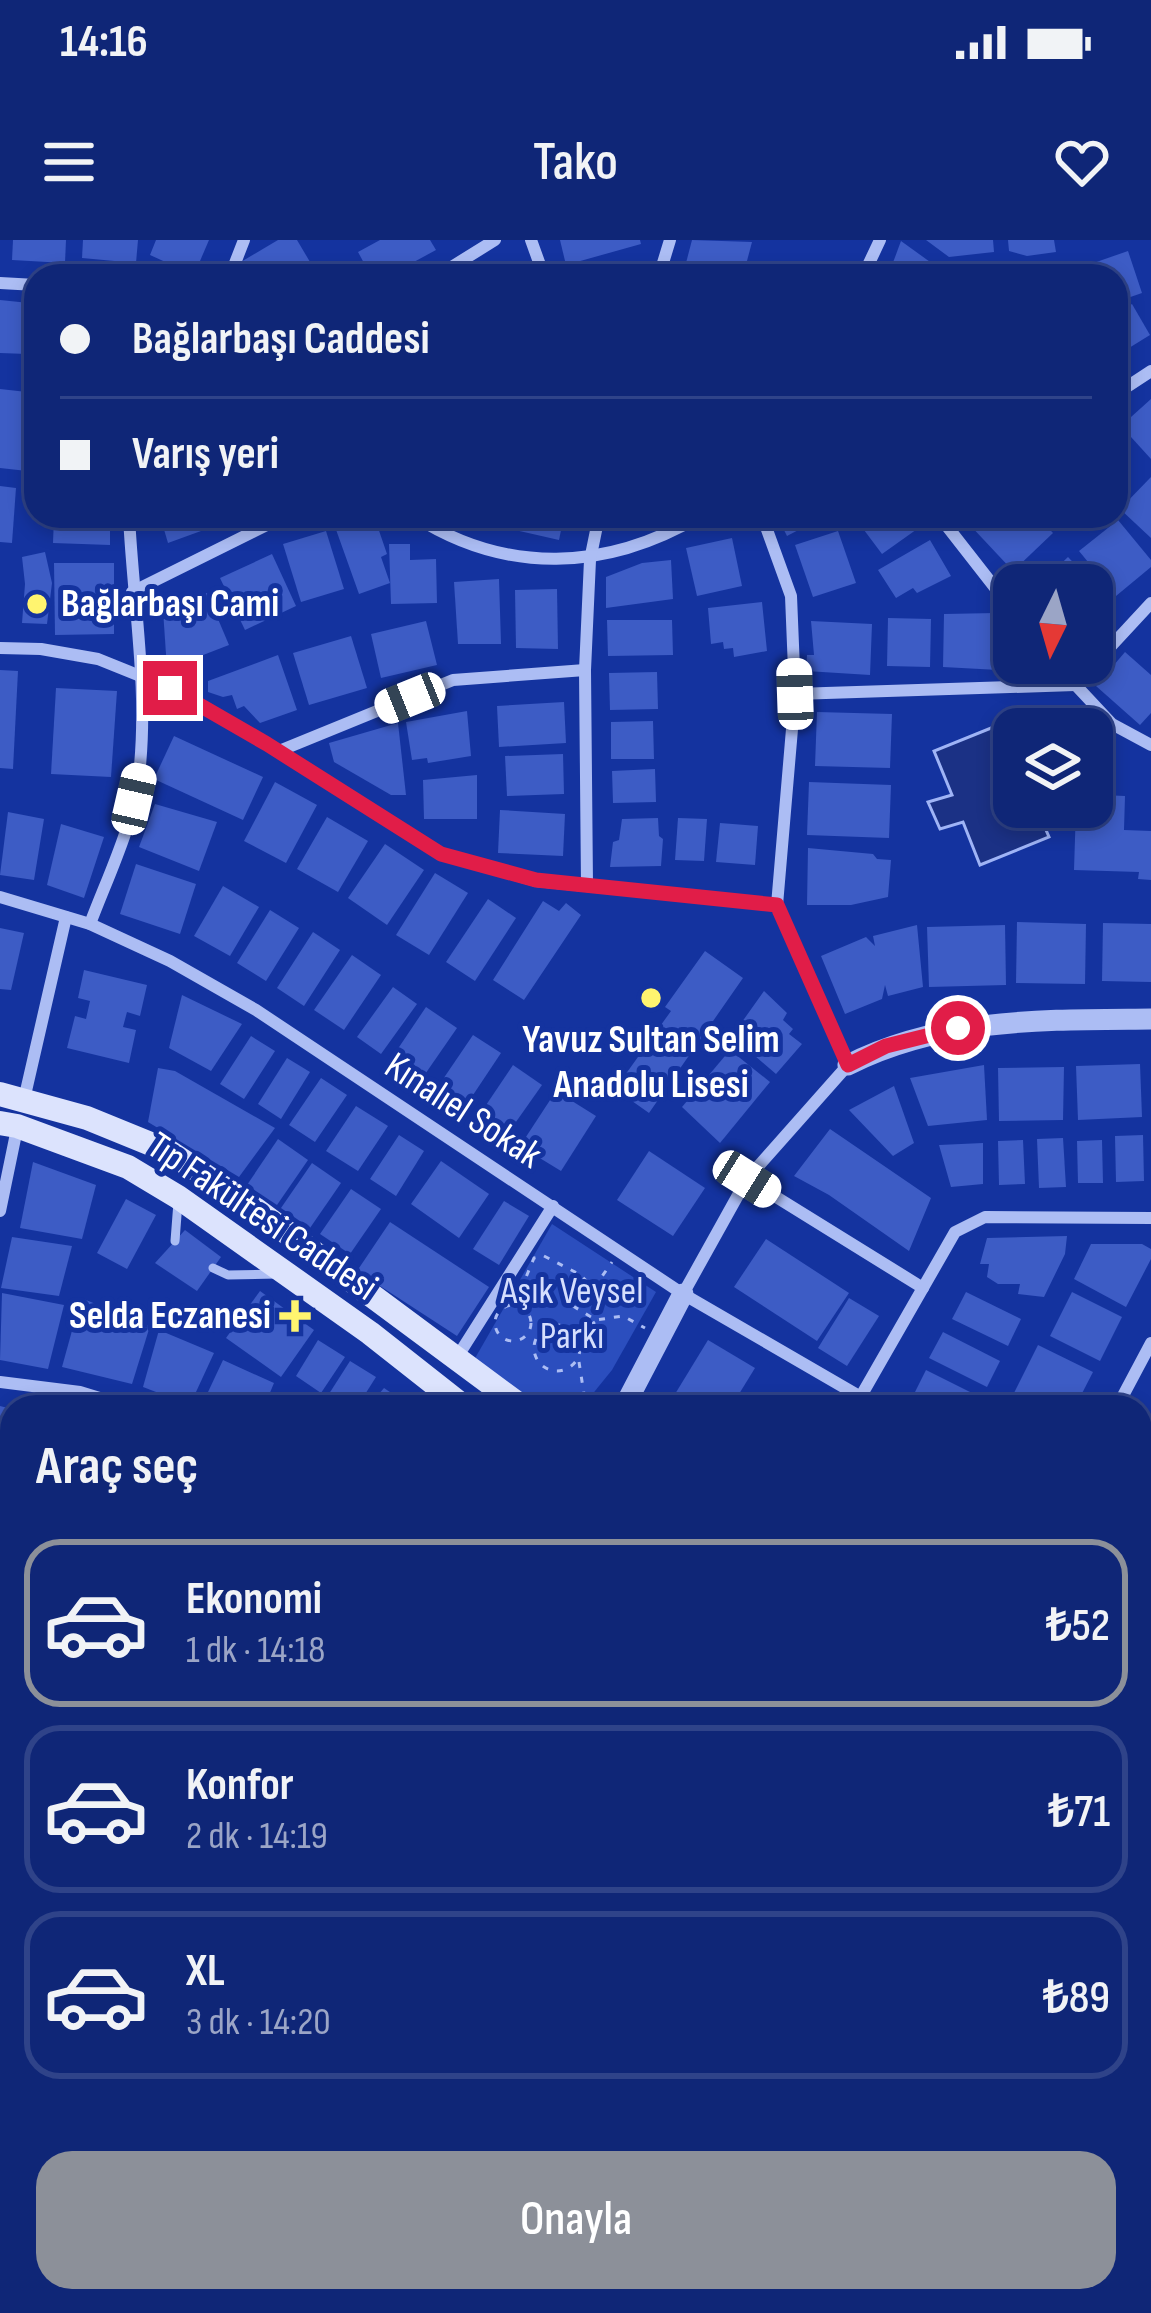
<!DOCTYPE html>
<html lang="tr">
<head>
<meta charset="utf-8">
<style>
	:root { --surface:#0f2677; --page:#1d327f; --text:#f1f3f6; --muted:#9ba5c6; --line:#2f4389; --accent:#8c9099 }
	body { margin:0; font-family:"Sofia Sans Condensed",sans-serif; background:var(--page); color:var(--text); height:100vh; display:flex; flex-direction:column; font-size:45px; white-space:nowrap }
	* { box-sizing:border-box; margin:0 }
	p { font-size:39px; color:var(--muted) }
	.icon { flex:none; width:66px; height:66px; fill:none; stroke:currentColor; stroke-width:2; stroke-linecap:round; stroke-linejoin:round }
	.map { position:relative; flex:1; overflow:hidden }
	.details { position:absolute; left:0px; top:1155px; width:1152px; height:918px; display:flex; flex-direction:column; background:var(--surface); border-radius:36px 36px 0 0; box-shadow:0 6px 18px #0003,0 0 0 3px var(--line) }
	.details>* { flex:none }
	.guide { position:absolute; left:24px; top:24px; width:1104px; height:264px; border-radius:36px; box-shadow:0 6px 18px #0003,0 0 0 3px var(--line); display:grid; align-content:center; height:264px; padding:0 36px; background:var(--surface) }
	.needle { width:78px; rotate:185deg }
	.controls { position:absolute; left:993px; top:324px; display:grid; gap:24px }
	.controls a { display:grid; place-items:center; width:120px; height:120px; border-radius:24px; background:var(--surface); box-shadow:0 6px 18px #0003,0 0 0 3px var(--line); font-size:60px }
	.end { position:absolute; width:54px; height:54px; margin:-27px; border:15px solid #e11d48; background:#fff; box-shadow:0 0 0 6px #fff }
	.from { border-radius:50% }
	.car { position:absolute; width:36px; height:72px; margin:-36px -18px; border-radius:15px; box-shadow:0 0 9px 3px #0007; background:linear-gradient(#fff 24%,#345 0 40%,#fff 0 76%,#345 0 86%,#fff 0) }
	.guide b { display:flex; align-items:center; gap:42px; height:114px; font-size:45px }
	.guide b+b { border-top:3px solid var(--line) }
	.guide i { width:30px; height:30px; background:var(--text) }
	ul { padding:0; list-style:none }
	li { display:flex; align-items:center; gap:36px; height:168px; margin:0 24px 18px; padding:0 12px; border:6px solid var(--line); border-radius:36px }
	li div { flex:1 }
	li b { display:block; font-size:45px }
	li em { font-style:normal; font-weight:600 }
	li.selected { border-color:var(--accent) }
	li>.icon { width:108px; height:108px; stroke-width:1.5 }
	h2 { padding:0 36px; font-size:54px; line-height:144px }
	.cta { display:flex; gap:24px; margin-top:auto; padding:24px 36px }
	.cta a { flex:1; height:138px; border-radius:36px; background:var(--accent); color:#fff; font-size:48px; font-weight:600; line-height:138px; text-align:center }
	.status { display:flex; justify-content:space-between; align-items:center; height:84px; padding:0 60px; background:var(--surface); direction:ltr }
	.status svg { height:33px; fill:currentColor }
	header { display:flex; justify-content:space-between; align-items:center; height:156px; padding:0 36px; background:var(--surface); font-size:54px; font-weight:600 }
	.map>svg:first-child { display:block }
	.green { fill:#2b4ebe }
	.water { fill:#1b3185; stroke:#9fb4f6; stroke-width:3 }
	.building { fill:#3d5cc5 }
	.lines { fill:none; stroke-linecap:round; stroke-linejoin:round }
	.path { stroke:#acbdf4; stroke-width:3; stroke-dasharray:6 9; stroke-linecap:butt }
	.service { stroke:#acbdf4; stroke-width:9 }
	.minor { stroke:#acbdf4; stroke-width:12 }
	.tertiary { stroke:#acbdf4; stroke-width:21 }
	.secondary { stroke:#dce3fd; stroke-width:24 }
	.route { stroke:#e11d48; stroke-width:15 }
	.poi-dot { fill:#fff46f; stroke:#14339f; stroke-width:4.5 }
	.labels { text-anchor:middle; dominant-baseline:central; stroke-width:10; stroke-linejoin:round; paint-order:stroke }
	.poi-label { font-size:39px; font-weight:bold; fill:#fff; stroke:#14339f; text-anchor:start }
	.street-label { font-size:39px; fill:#fff; stroke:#14339f }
	.park-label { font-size:39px; fill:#d5defd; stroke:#14339f }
</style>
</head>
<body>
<div class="status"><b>14:16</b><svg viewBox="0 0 49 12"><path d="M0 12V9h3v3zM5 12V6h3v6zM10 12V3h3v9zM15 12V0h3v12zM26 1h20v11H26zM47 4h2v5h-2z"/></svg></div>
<header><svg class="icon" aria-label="menu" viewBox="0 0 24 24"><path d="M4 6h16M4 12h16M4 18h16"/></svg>Tako<svg class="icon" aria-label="heart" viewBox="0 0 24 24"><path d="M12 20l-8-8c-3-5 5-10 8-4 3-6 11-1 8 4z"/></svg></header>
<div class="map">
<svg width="1151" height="2073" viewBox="0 0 1151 2073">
	<rect width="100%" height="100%" fill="#14339f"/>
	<path class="green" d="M552,984l104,68 -44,78 -30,37h-45l-63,-47z"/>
	<path class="water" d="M1001,484l13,30v53h22l13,30 -69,28 -17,-43 -23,7 -12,-27 24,-7 -18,-44z"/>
	<g class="building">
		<path d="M13,0h53l-1,23 -53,-3z"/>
		<path d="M83,0h55l-2,23 -54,-5z"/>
		<path d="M156,0h53l-15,35 -44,-20z"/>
		<path d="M278,0h19l16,27 -15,9h-58l-6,-10z"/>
		<path d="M380,0h50l6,10 -48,26h-17l-13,-24z"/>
		<path d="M560,0h80l1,4 -75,21z"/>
		<path d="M692,0l60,2 -9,34 -57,-13z"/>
		<path d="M926,0h67l1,12 -45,5z"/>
		<path d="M1008,0h46l2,12 -29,4 -18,-5z"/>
		<path d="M901,1l43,31 -2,4h-54z"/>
		<path d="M1128,11l14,42 -26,9v-26h-60z"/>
		<path d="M777,21l52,13v2h-56z"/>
		<path d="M626,23l2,13h-56v-2z"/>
		<path d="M0,60l29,3 -2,51 -27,-1z"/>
		<path d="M1132,64l18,31 -34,21v-42z"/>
		<path d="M0,149l36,4v79l-36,-4z"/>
		<path d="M1151,159v60l-30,-33z"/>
		<path d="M1151,237v61l-31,-29z"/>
		<path d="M0,246l16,2 -4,55 -12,-1z"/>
		<path d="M54,276h56v29l-57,-2z"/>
		<path d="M160,276h48l4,11 -44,16z"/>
		<path d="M358,276h16l13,38 -6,3 9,26 -31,11 -25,-70z"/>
		<path d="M518,276h46l-5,24 -44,-10z"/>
		<path d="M777,276h48l-38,20z"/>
		<path d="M866,276h46l8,11 -38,27 -24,-32z"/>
		<path d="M975,276h62l16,17 -40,38 -45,-48z"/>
		<path d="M1118,280l33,40v7l-35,29 -37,-45z"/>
		<path d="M326,291l18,58 -43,13 -18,-58z"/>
		<path d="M838,291l18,52 -43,14 -18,-52z"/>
		<path d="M732,298l10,48 -45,10 -11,-48z"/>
		<path d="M930,300l21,36 -34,17 -4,-5 -17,10 -18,-28z"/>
		<path d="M389,304h21v16l26,-1 1,44 -46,1z"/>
		<path d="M45,312l7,31 -5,41 -25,-1 3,-39 -3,-27z"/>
		<path d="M272,314l24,52 -51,24 -25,-52z"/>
		<path d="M1068,317l46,48 -22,21v-41h-53z"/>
		<path d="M671,320l2,39 -67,9v-31l36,-14z"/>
		<path d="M54,323h60v71l-59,1z"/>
		<path d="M499,339l2,65h-43l-4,-62z"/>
		<path d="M557,349l1,60 -42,-1 -1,-58z"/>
		<path d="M207,353l22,52 -62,24 -4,-59z"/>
		<path d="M762,362l5,49 -33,6 -1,-9 -9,1 -1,-7 -12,2 -3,-36z"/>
		<path d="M996,373v24l16,3 5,31 -74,-4 1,-53z"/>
		<path d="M888,378l43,1 -1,48 -43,-1z"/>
		<path d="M607,380h65l1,35 -65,1z"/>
		<path d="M426,381l11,44 -56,13 -10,-44z"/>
		<path d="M811,381l61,3 -2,51 -64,-4 1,-16h7z"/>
		<path d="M351,396l16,52 -58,17 -16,-52z"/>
		<path d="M1125,412l26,23v38l-11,12 -44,-39z"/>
		<path d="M278,415l19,55 -37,13 -16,-17 -7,3 -5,-14 -9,2 -15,-5v-11z"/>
		<path d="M0,430l18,1 -5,98 -13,-1z"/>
		<path d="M657,432l1,37 -48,1 -1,-37z"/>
		<path d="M56,448l61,3 -6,86 -60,-3z"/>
		<path d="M564,462l2,41 -67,4 -2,-41z"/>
		<path d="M467,471l4,45 -43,7 -1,-5 -15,2 -6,-38z"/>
		<path d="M817,472l75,2 -2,54 -75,-2z"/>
		<path d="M653,481l1,38h-43v-37z"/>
		<path d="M398,483l8,72h-15l-57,-33 -5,-19z"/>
		<path d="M174,496l89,41 -20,43 -89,-41z"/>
		<path d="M563,514l1,40 -57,2 -2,-40z"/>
		<path d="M655,529l1,33 -43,1 -1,-32z"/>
		<path d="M477,535v44h-53l-1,-39z"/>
		<path d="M275,542l42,23 -31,58 -42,-22z"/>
		<path d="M809,542l82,3 -2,53 -82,-3z"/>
		<path d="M1102,555l23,1 -1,34 27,1v49l-13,-1 1,-7 -65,-2 2,-63 26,-3z"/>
		<path d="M155,564l62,18 -18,49 -60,-24z"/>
		<path d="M500,570l65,4 -2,42 -65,-3z"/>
		<path d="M8,572l36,7 -10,61 -34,-5z"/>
		<path d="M327,577l41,24 -30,51 -41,-23z"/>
		<path d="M658,578l1,18 4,3 -2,27 -51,1 3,-25 6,-2 3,-21z"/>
		<path d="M678,578l29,1 -3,42 -29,-1z"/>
		<path d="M720,583l38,3 -3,39 -39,-3z"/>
		<path d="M61,584l43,13 -20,61 -37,-13z"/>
		<path d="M385,604l39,26 -37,55 -39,-27z"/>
		<path d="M808,608l65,6 4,5 14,1 -3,37 -37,8h-44z"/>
		<path d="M136,624l60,20 -16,50 -60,-20z"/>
		<path d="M435,633l33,20 -39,62 -33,-20z"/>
		<path d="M223,646l36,21 -29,49 -36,-20z"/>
		<path d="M488,659l28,19 -41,63 -29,-19z"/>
		<path d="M543,661l16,10 7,-8 15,12 -57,85 -31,-20z"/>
		<path d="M270,670l29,18 -33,53 -29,-18z"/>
		<path d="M1017,682l69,2 -1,60 -69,-1z"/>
		<path d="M1103,683l48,1v58l-49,-1z"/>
		<path d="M917,685l6,62 -35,9 -3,-11 -3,14 -37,15 -24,-58 45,-19 9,9 -2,-10z"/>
		<path d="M1005,685l1,60 -77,2 -2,-60z"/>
		<path d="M0,688l24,5 -13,57 -11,-1z"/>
		<path d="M313,692l27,18 -36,56 -27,-18z"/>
		<path d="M705,711l38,27 -94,135 -34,-24 56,-78 -6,-4z"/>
		<path d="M352,715l29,20 -37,55 -30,-20z"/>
		<path d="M84,730l63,15 -7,31 -13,-4 -4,15 13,3 -7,33 -62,-15 8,-32 11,3 4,-18 -12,-3z"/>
		<path d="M393,747l24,17 -36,50 -24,-17z"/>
		<path d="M764,751l23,22 -4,7 10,9 -4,5 13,10 -26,30 -44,-38z"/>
		<path d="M182,755l60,29 -31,47 -42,-23z"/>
		<path d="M426,767l31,21 -36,52 -30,-21z"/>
		<path d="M473,795l28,18 -36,54 -28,-19z"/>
		<path d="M251,796l24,15 -31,48 -24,-15z"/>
		<path d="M730,810l40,32 -50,61 -38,-36z"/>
		<path d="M287,818l23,14 -29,47 -23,-15z"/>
		<path d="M1140,824l2,53 -64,3 -2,-54z"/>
		<path d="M513,825l29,20 -36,51 -28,-19z"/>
		<path d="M984,825l3,55 -59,6 -18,-48z"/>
		<path d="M1064,827l-1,53 -64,1 -1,-53z"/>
		<path d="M158,828l17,3 100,57 -36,49 -91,-55z"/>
		<path d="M321,838l26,17 -32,47 -26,-17z"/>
		<path d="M894,846l20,57 -21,13 -44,-46z"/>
		<path d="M556,851l40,25 -35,55 -41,-25z"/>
		<path d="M356,866l32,20 -30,45 -32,-20z"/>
		<path d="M830,889l101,69 -22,53 -80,-56 -35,-19z"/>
		<path d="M399,895l25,16 -28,45 -26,-17z"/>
		<path d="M1143,895l1,46 -28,1 -1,-46z"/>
		<path d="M1063,898l3,49 -27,1 -2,-49z"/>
		<path d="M278,899l30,21 -31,45 -30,-20z"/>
		<path d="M1023,900l2,44 -26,1 -1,-44z"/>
		<path d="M1102,900l1,43h-25l-1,-42z"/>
		<path d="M983,903v41l-32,3 -12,-42z"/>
		<path d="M649,911l56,37 -32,48 -56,-36z"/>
		<path d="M441,921l48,33 -30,44 -48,-34z"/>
		<path d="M33,922l63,23 -14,54 -62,-11z"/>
		<path d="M312,923l29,20 -31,45 -29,-20z"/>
		<path d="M351,949l30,20 -31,45 -30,-20z"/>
		<path d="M126,959l30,16 -29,54 -30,-16z"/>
		<path d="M504,961l25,15 -30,49 -26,-16z"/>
		<path d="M390,982l99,65 -32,49 -100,-65z"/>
		<path d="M185,990l36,27 -24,34 -42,-28z"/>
		<path d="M1067,996l-2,18 -21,43 -26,-3 2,-10h-22l-11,-7 2,-13h-9l7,-26z"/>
		<path d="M12,997l60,9 -13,50 -58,-8z"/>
		<path d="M766,999l83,54 -32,48 -83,-54z"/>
		<path d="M1091,1004h51l9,5v10l-25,48 -52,-28z"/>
		<path d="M260,1051l54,39 -33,47 -55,-39z"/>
		<path d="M966,1052l55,27 -13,27 -56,-27z"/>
		<path d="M1072,1052l50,25 -22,44 -50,-25z"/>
		<path d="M2,1053l62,12 -16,64 -48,-9z"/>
		<path d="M81,1058l69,28 -18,58 -70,-17z"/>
		<path d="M849,1058l30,18 -32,50 -29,-18z"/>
		<path d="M159,1090l55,23 -24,52 -47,-18z"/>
		<path d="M943,1092l57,29 -13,26 -58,-29z"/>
		<path d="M318,1100l27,17 -24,36 -25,-17z"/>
		<path d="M708,1100l47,28 -24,39h-46l-13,-8z"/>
		<path d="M1038,1105l55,27 -18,35h-32l-29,-14z"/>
		<path d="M223,1120l51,23 -10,24h-63z"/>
		<path d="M350,1121l26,16 -19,30h-14l-16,-10z"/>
		<path d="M926,1130l54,27 -6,10 -65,-3z"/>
		<path d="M384,1148l28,19h-44z"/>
		<path d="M0,1166l12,3v73l-12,-3z"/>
		<path d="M1140,1248l11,8v47l-4,6 -7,-5z"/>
		<path d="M0,1259l12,3 -7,61 -5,-1z"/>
		<path d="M1151,1409v51l-3,4 -8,-6v-32z"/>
		<path d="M1140,1514l11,8v50l-11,17z"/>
		<path d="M1140,1681l11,6v60l-4,7 -7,-4z"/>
		<path d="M1140,1776l11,6v21l-11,19z"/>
		<path d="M4,1784l8,2v52l-12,-4z"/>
		<path d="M1151,1908v51l-11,-1v-36z"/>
		<path d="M1140,1972h11v47l-11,1z"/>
		<path d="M12,2027v34h11l-23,12v-40z"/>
		<path d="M1140,2030h11v34l-11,1z"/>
		<path d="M306,2061h66l1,12h-66z"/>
		<path d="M454,2061h52v12h-51z"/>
		<rect x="754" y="2061" width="33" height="12"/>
		<path d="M799,2061h39l-1,12h-39z"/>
		<path d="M849,2062l36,1v10h-37z"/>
	</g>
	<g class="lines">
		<g class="path">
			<path d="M544,1016l35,18 15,14 -5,11c-24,9 -47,2 -65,-17l10,-24z"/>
			<path d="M594,1048l18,-26"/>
			<circle cx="513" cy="1083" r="18"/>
			<path d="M573,1066l23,14 27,-4 22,12"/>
			<circle cx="557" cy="1108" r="23"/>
			<path d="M578,1094l17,-12"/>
			<path d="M579,1122l7,45"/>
		</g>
		<g class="service">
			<path d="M175,1001l3,-39"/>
			<path d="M213,1028l15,7 50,-1"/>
		</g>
		<g class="minor">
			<path d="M531,0l13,36"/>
			<path d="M230,36l14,-36"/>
			<path d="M437,36l58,-36"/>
			<path d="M659,36l11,-36"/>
			<path d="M863,36l17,-36"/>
			<path d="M0,43l36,2"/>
			<path d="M1116,154l35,-23"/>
			<path d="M414,276c92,59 192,55 286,0"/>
			<path d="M939,276l75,96"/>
			<path d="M132,352l153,-76"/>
			<path d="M0,408l41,1 57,10 72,29 97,56 174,110 95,27 241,24"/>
			<path d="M1055,423l57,61 39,21"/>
			<path d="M795,454l280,-9 76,-82"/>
			<path d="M279,511l174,-71 132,-10"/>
			<path d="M587,645l-2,-215 5,-110 9,-44"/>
			<path d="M0,657l90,27 80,37 86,49 427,284 195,113"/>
			<path d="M90,684c18,-48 43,-98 49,-149 10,-85 -6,-174 -10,-259"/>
			<path d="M23,864l43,-187"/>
			<path d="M747,939l176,109"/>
			<path d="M0,971l18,-87"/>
			<path d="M683,1054l64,-115 101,-114 -71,-160 18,-211 -4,-98 -29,-80"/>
			<path d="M456,1119l97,-153"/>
			<path d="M0,1142l80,10 49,15"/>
			<path d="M861,1156l94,-164 30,-15 166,1"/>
			<path d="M1117,1167l34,-64"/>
			<path d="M1140,1351l11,7"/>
			<path d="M0,1353l12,1"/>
			<path d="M0,1720l12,-61"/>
			<path d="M0,1849l12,-3"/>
			<path d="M1140,1867l11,7"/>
			<path d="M0,2014l12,-8"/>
			<path d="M206,2061l2,12"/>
			<path d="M714,2073l1,-12"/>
			<path d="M913,2073l1,-12"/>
			<path d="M1113,2073v-12"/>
		</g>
		<g class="tertiary">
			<path d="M848,825c94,-48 200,-45 303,-46"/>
			<path d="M624,1167l59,-113"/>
			<path d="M407,2061v12"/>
		</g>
		<g class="secondary">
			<path d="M0,854l87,24 81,33 87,58 267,198"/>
			<path d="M0,883l17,3 111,41 50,30 192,136 94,74"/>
			<path d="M1140,1606l11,7"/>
			<path d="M1140,1649l11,7"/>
		</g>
	</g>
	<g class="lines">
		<path class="route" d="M170,448l97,56 174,110 95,26 241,25 71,160 38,-19 72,-18"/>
	</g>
	<g class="poi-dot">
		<circle cx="37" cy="364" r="12"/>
		<circle cx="651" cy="758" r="12"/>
		<path d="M289 1058h12v12h12v12h-12v12h-12v-12h-12v-12h12z"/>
	</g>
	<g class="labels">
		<g class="poi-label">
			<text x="61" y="364">Bağlarbaşı Cami</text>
			<text x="651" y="800" text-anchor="middle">Yavuz Sultan Selim<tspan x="651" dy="45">Anadolu Lisesi</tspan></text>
			<text x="271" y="1076" text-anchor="end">Selda Eczanesi</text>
		</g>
		<g class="street-label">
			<text transform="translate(463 871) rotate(33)">Kınalıel Sokak</text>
			<text transform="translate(262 977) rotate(34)">Tıp Fakültesi Caddesi</text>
		</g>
		<g class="park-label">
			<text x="572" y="1051">Aşık Veysel<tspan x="572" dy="45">Parkı</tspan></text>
		</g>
	</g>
</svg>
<div class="controls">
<a><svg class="needle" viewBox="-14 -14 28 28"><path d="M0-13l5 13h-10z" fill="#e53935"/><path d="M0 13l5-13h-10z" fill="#9ba5c6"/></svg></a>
<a><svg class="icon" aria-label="layers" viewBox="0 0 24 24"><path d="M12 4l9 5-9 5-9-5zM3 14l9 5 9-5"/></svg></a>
</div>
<i class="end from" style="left:958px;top:788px"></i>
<i class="end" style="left:170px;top:448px"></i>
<i class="car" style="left:795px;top:454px;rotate:358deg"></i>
<i class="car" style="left:410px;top:458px;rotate:248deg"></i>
<i class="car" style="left:134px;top:559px;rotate:13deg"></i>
<i class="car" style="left:747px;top:939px;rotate:122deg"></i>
<div class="guide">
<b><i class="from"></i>Bağlarbaşı Caddesi</b>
<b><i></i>Varış yeri</b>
</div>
<section class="details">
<h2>Araç seç</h2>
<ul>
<li class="selected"><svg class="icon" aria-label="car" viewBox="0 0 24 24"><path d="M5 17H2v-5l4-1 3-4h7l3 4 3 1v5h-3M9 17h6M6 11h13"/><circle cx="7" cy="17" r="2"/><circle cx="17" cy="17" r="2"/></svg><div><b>Ekonomi</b><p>1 dk · 14:18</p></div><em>₺52</em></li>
<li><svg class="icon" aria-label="car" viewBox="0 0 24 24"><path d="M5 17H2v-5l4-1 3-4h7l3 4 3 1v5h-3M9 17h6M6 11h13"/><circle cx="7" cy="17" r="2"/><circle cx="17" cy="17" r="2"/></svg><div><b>Konfor</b><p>2 dk · 14:19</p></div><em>₺71</em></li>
<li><svg class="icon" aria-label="car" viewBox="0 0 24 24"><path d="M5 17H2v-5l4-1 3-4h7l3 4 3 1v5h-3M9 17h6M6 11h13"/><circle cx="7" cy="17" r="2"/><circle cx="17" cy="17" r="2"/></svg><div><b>XL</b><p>3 dk · 14:20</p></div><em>₺89</em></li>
</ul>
<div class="cta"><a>Onayla</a></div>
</section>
</div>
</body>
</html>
